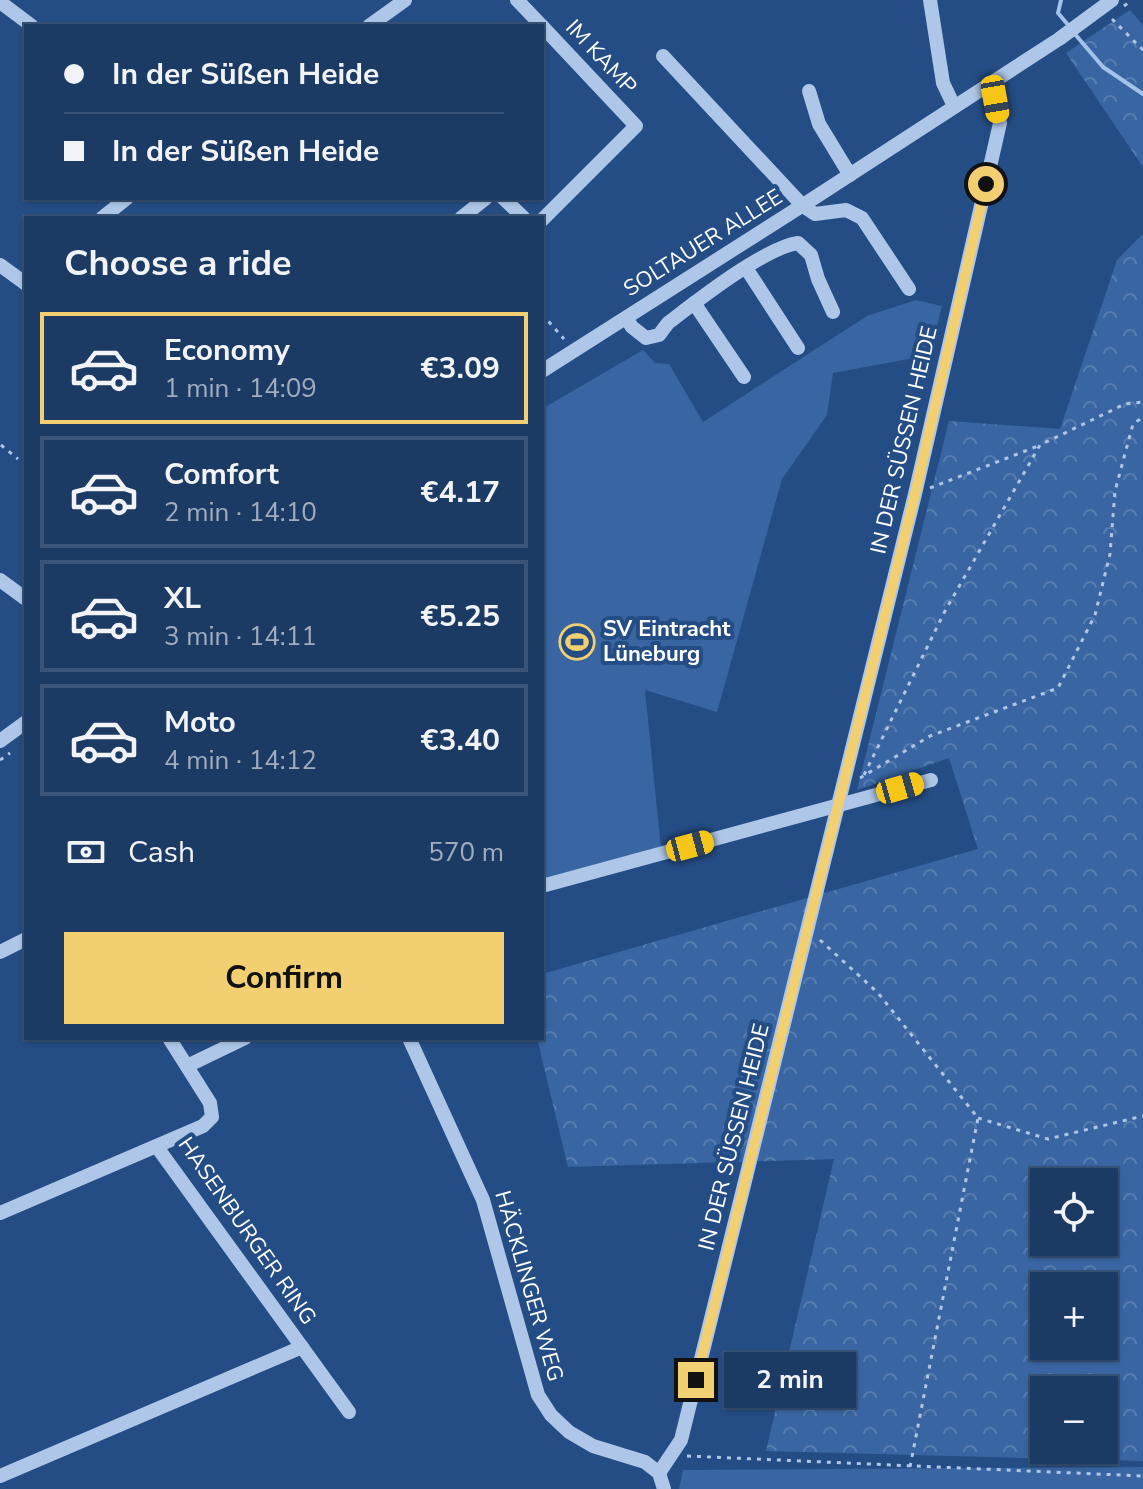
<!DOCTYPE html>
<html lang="en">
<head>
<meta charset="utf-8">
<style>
	:root { --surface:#1b3a64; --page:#28456d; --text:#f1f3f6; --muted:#a0adbf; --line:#395478; --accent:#f2d072 }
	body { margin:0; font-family:"Nunito Sans",sans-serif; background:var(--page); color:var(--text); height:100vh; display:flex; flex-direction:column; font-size:30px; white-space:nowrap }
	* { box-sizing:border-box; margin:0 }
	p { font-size:26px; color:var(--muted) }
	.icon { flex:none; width:44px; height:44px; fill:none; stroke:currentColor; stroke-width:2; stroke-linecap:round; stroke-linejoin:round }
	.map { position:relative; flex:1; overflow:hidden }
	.panel { position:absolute; left:24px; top:216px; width:520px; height:824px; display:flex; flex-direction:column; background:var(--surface); border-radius:0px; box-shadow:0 2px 6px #0004,0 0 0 2px var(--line) }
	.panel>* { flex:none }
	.guide { position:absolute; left:24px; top:24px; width:520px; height:176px; border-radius:0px; box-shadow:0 2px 6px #0004,0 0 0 2px var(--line); display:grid; align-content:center; height:176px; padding:0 40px; background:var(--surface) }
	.controls { position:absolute; left:1030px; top:1168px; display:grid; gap:16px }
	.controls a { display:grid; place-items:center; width:88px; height:88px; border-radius:0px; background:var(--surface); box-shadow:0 2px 6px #0004,0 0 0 2px var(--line); font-size:40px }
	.end { position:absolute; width:36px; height:36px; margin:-18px; border:10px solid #f2d072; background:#111; box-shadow:0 0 0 4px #111 }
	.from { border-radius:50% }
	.bubble { position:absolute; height:56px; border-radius:0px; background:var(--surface); box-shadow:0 2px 6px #0004,0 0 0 2px var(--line); font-size:26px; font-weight:700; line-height:56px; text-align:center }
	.car { position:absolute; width:24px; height:48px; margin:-24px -12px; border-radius:10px; box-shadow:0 0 6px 2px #0007; background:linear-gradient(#f5c518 24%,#345 0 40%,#f5c518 0 76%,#345 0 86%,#f5c518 0) }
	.guide b { display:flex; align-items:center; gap:28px; height:76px; font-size:30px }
	.guide b+b { border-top:2px solid var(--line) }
	.guide i { width:20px; height:20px; background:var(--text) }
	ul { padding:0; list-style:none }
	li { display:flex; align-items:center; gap:24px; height:112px; margin:0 16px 12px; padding:0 24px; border:4px solid var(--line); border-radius:0px }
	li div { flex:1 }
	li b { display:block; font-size:30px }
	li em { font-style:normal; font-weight:700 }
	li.active { border-color:var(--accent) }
	li>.icon { width:72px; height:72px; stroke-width:1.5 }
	h2 { padding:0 40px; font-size:36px; line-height:96px }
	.pay { display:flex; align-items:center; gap:20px; height:88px; padding:0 40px; font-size:30px }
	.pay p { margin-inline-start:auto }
	.primary-button { display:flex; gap:16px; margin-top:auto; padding:16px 40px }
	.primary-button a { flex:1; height:92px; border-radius:0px; background:var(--accent); color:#111; font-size:32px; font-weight:700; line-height:92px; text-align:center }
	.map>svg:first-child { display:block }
	.green { fill:#3966a2 }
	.forest { fill:url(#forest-crowns); fill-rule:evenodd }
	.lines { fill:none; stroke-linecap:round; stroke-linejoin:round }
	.stream { stroke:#a3c2e9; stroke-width:4 }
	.path { stroke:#aec7e8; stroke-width:3; stroke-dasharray:4 6; stroke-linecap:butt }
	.minor { stroke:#aec7e8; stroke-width:14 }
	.route { stroke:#f2d072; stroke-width:10 }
	.labels { text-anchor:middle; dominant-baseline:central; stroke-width:8; stroke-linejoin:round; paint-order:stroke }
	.street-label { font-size:22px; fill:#fff; stroke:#244d85 }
	.poi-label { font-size:22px; font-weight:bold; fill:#fff; stroke:#244d85; text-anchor:start }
</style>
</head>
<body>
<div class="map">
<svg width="1143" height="1489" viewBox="0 0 1143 1489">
	<defs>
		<pattern id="forest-crowns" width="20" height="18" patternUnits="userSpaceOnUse" patternTransform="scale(2)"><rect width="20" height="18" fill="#3966a2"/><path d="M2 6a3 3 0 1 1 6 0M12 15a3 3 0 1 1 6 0" fill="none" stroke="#577db0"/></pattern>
	</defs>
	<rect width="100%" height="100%" fill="#244d85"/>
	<g class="green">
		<path d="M916,300l26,6 -12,49 -97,18 -6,42 -45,64 -65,233 -72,-22 16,159 -119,32v-472l101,-59 12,13 14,1 34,58 164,-106z"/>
		<path d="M1143,1467v22h-464l4,-19z"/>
	</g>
	<g class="forest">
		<path d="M1130,10l13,15v142l-77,-114z"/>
		<path d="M1143,234v1227l-377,-10 68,-292 -266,8 -31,-129h5v-64l436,-125 -29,-91 -92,32 92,-369 111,8 57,-169zM1044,1182h60v60h-60zM1044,1286h60v60h-60zM1044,1390h60v60h-60z"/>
	</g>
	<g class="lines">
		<g class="stream">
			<path d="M1061,0l-3,13 11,13"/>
			<path d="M1074,33l29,34 40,27"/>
		</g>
		<g class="path">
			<path d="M1124,6l8,-6"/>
			<path d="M1112,19l31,31"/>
			<path d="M542,314l22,25"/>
			<path d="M1,445l17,14"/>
			<path d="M930,488l108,-42"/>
			<path d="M0,760l10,-7"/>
			<path d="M864,775l81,-164 95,-166 85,-41 18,-2"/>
			<path d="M860,778l70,-42 128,-48 37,-73 15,-61 5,-63 18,-67 10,-7"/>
			<path d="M820,940l58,53 100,125 -68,349"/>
			<path d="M978,1118l70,21 95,-23"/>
			<path d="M687,1456l456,20"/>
		</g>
		<g class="minor">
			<path d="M517,0l25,26"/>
			<path d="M930,0l13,83 11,23"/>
			<path d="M0,2l32,24"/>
			<path d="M369,26l36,-26"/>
			<path d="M542,26l94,100 -94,94"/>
			<path d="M663,56l140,150 12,8 31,-4 16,8 47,71"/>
			<path d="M809,91l10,33 31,51"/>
			<path d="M503,198l21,20"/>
			<path d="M102,218l25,-20"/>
			<path d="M461,218l25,-20"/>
			<path d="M0,265l26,19"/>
			<path d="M746,268l52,80"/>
			<path d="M694,303l50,74"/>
			<path d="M626,318l6,9 14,11 13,-3 9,-12c29,-22 96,-75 130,-80l13,12 7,24 15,33"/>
			<path d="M542,371l269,-171 248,-161 53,-39"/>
			<path d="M0,580l26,19"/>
			<path d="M0,741l26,-19"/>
			<path d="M542,886l389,-106"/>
			<path d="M0,952l26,-13"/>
			<path d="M409,1038l74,162 55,195 13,20 18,17 24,14 52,16 14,11 5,16"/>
			<path d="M187,1066l58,-28"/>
			<path d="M157,1147l192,265"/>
			<path d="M0,1213l203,-87 9,-9 -2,-14 -41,-65"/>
			<path d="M659,1473l22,-33 234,-946 85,-371 -5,-24 -9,-13"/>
			<path d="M0,1476l302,-129"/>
		</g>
	</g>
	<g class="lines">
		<path class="route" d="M696,1380l219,-886 71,-310"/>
	</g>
	<defs>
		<symbol id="stadium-ring" viewBox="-11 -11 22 22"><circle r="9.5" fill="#244d85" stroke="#f2d072" stroke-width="1.5"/><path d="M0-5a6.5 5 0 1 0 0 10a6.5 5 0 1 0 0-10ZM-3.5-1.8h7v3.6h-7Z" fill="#f2d072"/></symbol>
	</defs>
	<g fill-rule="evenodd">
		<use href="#stadium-ring" x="557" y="622" width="40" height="40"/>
	</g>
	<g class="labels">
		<g class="street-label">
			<text transform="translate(601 57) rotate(47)">IM KAMP</text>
			<text transform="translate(703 243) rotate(-32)">SOLTAUER ALLEE</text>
			<text transform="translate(904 440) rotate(-77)">IN DER SÜSSEN HEIDE</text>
			<text transform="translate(734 1137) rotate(-76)">IN DER SÜSSEN HEIDE</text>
			<text transform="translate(247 1231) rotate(55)">HASENBURGER RING</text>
			<text transform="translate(529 1286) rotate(74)">HÄCKLINGER WEG</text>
		</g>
		<g class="poi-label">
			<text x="603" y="629">SV Eintracht<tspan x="603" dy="25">Lüneburg</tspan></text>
		</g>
	</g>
</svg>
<div class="controls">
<a><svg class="icon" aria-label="locate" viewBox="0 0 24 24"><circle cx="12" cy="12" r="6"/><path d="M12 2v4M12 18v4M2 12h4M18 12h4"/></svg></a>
<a>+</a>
<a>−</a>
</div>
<i class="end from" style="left:986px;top:184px"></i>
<i class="end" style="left:696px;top:1380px"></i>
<div class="bubble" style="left:724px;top:1352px;width:132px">2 min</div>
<i class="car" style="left:995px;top:99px;rotate:170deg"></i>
<i class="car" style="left:900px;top:788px;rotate:74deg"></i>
<i class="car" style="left:690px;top:846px;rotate:75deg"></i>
<div class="guide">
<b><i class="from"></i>In der Süßen Heide</b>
<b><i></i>In der Süßen Heide</b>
</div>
<section class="panel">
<h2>Choose a ride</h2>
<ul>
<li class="active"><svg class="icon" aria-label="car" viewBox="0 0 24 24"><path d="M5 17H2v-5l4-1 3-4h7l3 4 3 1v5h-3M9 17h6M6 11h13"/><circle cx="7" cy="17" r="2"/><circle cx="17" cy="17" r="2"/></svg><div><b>Economy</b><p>1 min · 14:09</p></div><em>€3.09</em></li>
<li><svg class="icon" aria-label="car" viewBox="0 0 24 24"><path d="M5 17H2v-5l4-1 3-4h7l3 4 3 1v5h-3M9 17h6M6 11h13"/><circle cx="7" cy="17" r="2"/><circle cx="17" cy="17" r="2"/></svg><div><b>Comfort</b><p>2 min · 14:10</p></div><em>€4.17</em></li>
<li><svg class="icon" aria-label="car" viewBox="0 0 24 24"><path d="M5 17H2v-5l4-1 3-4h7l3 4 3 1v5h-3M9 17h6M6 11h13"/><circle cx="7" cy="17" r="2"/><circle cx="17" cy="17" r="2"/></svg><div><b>XL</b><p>3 min · 14:11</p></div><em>€5.25</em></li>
<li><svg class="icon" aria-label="car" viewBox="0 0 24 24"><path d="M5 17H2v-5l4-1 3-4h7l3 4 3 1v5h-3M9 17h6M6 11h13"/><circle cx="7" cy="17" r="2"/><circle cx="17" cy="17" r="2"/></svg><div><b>Moto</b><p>4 min · 14:12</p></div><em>€3.40</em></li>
</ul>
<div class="pay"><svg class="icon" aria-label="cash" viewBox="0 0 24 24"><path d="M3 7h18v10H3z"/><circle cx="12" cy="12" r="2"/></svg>Cash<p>570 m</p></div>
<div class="primary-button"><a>Confirm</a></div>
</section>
</div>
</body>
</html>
